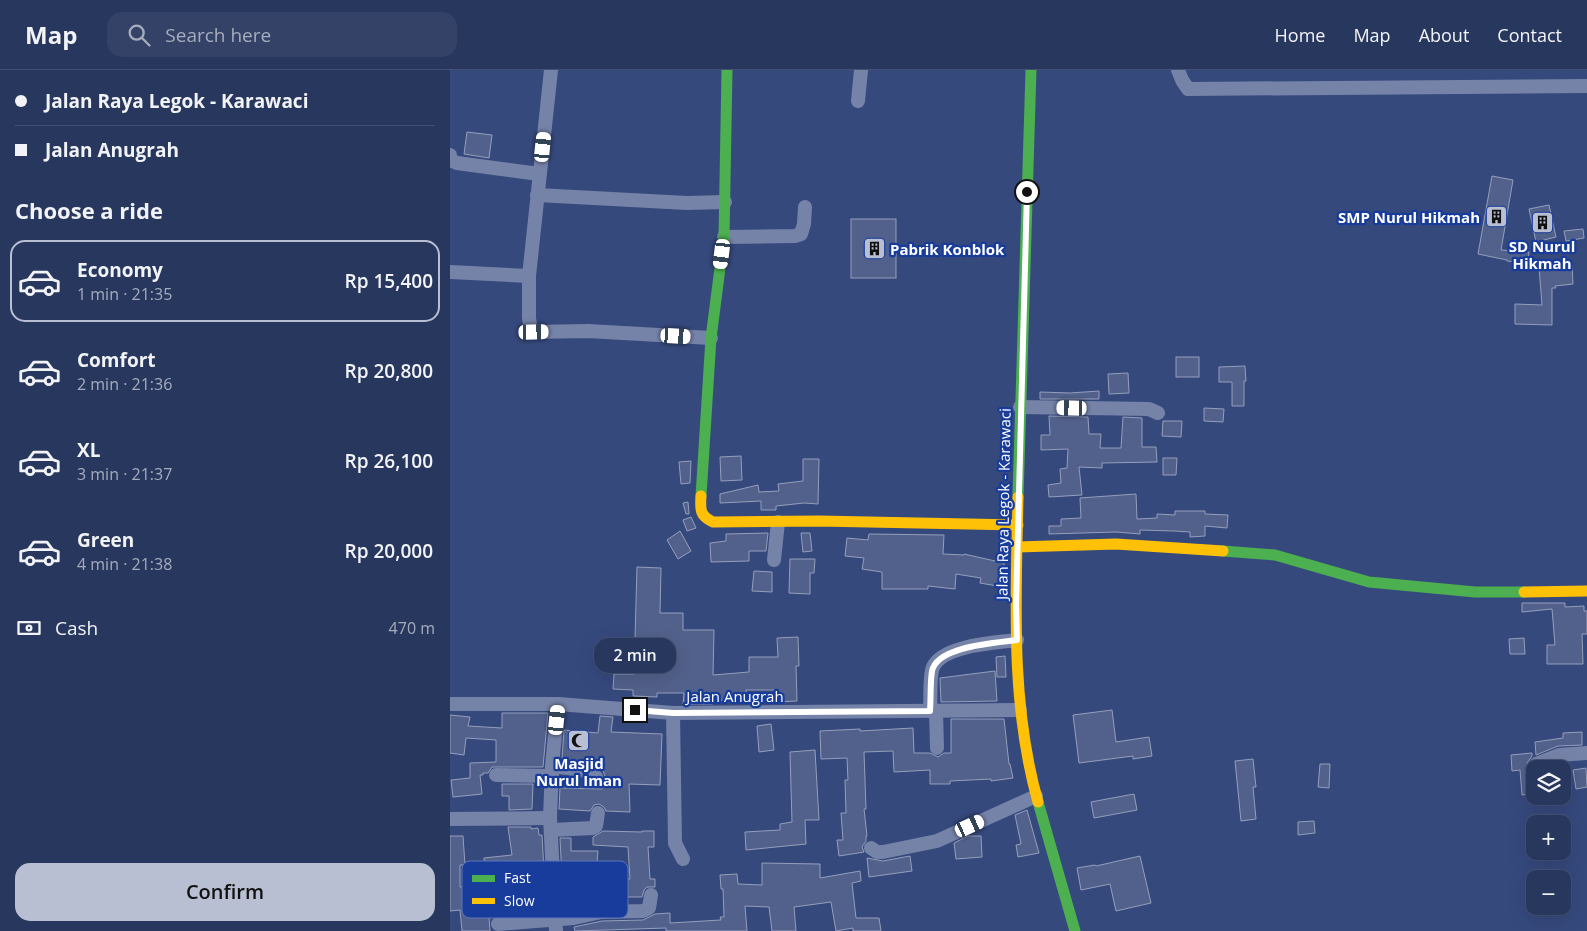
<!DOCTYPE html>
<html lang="en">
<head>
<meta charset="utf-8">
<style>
	:root { --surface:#28375e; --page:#344267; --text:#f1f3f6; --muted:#a5acbc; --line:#445173; --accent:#b9bfd2 }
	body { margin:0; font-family:"Open Sans",sans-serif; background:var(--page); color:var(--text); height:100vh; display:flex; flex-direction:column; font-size:19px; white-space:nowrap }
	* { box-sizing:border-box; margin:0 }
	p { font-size:16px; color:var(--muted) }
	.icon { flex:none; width:28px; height:28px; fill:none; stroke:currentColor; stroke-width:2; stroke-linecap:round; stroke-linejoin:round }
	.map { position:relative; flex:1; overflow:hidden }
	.sheet { display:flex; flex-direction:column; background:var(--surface); width:450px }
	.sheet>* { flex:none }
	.hud { display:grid; align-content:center; height:110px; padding:0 15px; background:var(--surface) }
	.fabs { position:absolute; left:1076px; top:690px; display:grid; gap:10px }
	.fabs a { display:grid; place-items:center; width:45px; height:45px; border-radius:10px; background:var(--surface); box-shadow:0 5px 20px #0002,0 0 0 1px var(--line); font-size:25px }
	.end { position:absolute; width:22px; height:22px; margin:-11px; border:6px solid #fff; background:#111; box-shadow:0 0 0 2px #111 }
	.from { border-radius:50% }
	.bubble { position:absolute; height:35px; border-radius:15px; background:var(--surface); box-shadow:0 5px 20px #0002,0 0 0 1px var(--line); font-size:16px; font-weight:600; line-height:35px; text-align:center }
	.car { position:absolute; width:15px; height:30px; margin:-15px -8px; border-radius:6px; box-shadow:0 0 4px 1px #0007; background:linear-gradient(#fff 24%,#345 0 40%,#fff 0 76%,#345 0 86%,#fff 0) }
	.hud b { display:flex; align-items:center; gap:18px; height:48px; font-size:19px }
	.hud b+b { border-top:1px solid var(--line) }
	.hud i { width:12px; height:12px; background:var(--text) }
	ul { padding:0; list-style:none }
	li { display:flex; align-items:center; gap:15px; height:82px; margin:0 10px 8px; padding:0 5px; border:2px solid transparent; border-radius:15px }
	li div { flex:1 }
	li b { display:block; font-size:19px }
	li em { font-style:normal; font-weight:600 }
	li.selected { border-color:var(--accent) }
	li>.icon { width:45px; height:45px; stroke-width:1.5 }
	h2 { padding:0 15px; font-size:22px; line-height:60px }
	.pay { display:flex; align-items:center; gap:12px; height:55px; padding:0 15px; font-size:19px }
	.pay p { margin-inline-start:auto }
	.action { display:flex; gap:10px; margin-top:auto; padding:10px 15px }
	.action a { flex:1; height:58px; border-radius:15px; background:var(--accent); color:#111; font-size:20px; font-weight:600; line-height:58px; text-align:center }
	header { display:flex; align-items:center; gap:30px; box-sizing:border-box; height:70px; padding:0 25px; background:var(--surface); border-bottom:1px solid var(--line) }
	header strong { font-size:24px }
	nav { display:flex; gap:28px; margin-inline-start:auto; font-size:18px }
	.search { width:350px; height:45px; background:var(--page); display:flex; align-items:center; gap:12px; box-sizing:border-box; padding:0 18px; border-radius:15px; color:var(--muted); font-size:19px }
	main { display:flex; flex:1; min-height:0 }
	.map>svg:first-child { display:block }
	.building { fill:#52618b; stroke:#959fbc }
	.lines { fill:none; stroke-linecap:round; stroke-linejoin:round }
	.street { stroke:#7683a8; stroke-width:14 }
	.fast { stroke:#4caf50; stroke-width:11 }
	.slow { stroke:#ffc107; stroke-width:11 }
	.route { stroke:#fff; stroke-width:6 }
	.labels { text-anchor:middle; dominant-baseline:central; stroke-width:4.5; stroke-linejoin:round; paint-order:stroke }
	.poi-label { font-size:15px; font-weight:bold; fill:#fff; stroke:#183c9b }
	.street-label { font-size:15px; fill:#fff; stroke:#183c9b }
	.key { fill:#183c9b; stroke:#5d76b9; stroke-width:1 }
	.key-label { font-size:14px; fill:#fff }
</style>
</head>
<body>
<header>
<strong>Map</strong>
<div class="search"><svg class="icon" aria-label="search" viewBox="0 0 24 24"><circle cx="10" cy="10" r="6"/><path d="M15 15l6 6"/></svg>Search here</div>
<nav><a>Home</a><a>Map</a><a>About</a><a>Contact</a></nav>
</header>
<main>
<section class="sheet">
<div class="hud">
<b><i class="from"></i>Jalan Raya Legok - Karawaci</b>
<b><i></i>Jalan Anugrah</b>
</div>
<h2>Choose a ride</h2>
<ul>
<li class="selected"><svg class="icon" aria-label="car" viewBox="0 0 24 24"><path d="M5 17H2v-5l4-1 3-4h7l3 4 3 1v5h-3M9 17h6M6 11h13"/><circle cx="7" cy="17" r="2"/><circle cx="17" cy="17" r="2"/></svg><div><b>Economy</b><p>1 min · 21:35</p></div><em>Rp 15,400</em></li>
<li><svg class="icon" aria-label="car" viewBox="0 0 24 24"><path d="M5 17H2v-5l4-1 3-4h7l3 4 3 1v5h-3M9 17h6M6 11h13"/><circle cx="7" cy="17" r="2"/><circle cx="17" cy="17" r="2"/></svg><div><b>Comfort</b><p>2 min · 21:36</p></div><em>Rp 20,800</em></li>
<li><svg class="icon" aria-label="car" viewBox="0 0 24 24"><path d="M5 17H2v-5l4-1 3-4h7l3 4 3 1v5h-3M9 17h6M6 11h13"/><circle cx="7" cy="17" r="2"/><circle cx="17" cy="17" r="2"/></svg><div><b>XL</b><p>3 min · 21:37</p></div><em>Rp 26,100</em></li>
<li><svg class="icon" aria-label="car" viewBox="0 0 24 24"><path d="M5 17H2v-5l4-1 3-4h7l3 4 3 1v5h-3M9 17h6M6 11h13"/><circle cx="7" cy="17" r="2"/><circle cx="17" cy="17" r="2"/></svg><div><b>Green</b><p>4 min · 21:38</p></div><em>Rp 20,000</em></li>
</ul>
<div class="pay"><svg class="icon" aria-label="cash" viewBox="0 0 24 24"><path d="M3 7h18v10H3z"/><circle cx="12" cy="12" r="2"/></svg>Cash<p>470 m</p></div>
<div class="action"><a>Confirm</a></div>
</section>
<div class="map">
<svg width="1137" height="861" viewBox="0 0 1137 861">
	<rect width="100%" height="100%" fill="#36497d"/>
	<g class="building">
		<path d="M17,62l25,3 -3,23 -25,-4z"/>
		<path d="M1042,106l21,4 -12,70 28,2 -1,11 -21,-2v-1l-29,-6z"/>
		<path d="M1099,135l7,32 -20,5 -7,-33z"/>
		<rect x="401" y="149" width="45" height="59"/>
		<path d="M1133,159l1,9 -18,3 -2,-10z"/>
		<path d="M1122,195l1,19 -18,2 1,2h-4v37l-37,-1v-20l27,1 -3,-38z"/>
		<rect x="726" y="287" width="23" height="20"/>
		<path d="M795,296l1,15h-2v25h-12v-24h-13v-15z"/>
		<path d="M678,303l1,20 -20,1 -1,-20z"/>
		<path d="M649,321v8h-59v-7l30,1z"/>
		<path d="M754,338l20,1 -1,13 -19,-1z"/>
		<path d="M599,346l39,1 1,17h12l-1,14h21l2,-31 19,1v29h14l1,15 -55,1v5l-23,-1 3,28 -33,2 -1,-12 13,-2 -1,-14 7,-1 1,-19 -27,1v-15h9z"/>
		<path d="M713,351h19l-1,16 -19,-1z"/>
		<path d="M291,386l1,24 -21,1 -1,-24z"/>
		<path d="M713,388h14l-1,17h-13z"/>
		<path d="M353,389h16l-1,45 -14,-1 -28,3v4h-15v-9l-41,2v-9l38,-9 1,7 20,-1 -1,-7 25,-3z"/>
		<path d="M241,391l-1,22 -9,1 -2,-22z"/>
		<path d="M686,424l1,25 20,-1v-4l18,1v-4h30v3l23,1 -1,13 -22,-2v10l-15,1v-5l-16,-1 -34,-1v4l-24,-2 -67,2v-8h12v-7l20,-1 -1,-20z"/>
		<path d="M238,432l1,12h-3l-3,-11z"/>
		<path d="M241,447l5,11 -9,3 -4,-11z"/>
		<path d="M230,461l11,20 -13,8 -11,-19z"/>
		<path d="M318,463l-2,18h-17v10l-38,1 -1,-19 16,-2v-7z"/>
		<path d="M351,463h9l2,18 -9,1z"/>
		<path d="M419,464l75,1 -1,19 21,1v-1l40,9 -1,24 -23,-4 1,-5 -25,-4 -1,15 -27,-3v3h-46v-17l-20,-3 2,-11 -19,-2 2,-18 21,2z"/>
		<path d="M340,489h25l-1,14h-4v21l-21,-1z"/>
		<path d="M187,497l24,1 -1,45h23v17h31l-1,45 36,-3v-15h29l-1,-19 21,-1 1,29h-3l1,35 -21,1v-12h-30v8l-33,3v3h-30l1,-11h-27v4l-24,-1v-6l-20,-1 1,-15h20z"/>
		<path d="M304,501l18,1v20l-20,-1z"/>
		<path d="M1072,533h43v4l19,-1v5h3v23h-5l1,30h-36v-19h8l-3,-36 -30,3z"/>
		<path d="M1074,568l1,16h-15l-1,-15z"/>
		<path d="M555,586l1,21h-9l-1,-20z"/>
		<path d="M545,601l2,30 -56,1 -1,-24z"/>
		<path d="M662,640l4,32 33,-5 3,19 -19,3v-3l-54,7 -6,-48z"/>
		<path d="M52,643h46l-5,54h-51l-4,6h-5v2h-3l2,19 -29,3 -2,-17 19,-2v-15l26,-1v-22l-30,-2 -2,17 -14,-2v-38l20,2 -2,9 34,2z"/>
		<path d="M150,646l13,1 -2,15 51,2 -2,51 -31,-1 1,28 -24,-1 -2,-4 -5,-3 -5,1 -4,6 -31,-2 1,-21 42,1v-6l3,-6 -3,-11 -40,-8 2,-28 34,3z"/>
		<path d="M501,649h53l5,45h1l3,14 -22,3v-2l-41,2v3h-20v-14l-36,2 -1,-21 -29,1 2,57h-2l3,27h-1v5l-4,6 2,5 -25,4 -2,-16h6l-2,-27h5l-1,-33h3l-1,-22 -26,1 -1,-28 40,-2v2l53,-3 1,25h16l8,4 6,-4h7z"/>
		<path d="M321,654l3,26 -15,2 -2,-26z"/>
		<path d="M1132,662v13l-24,1 -22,9 -1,-13 28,-4v-5z"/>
		<path d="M365,680l4,70h-14l1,24 -60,6 -1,-18 35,-2v-6l12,-2 -2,-70z"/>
		<path d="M1082,683v3l-5,7 1,5 5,4v4h2v17l-13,2 -2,-25 -8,1 -1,-16z"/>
		<path d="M803,689l3,28h-3l3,32 -15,2 -6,-60z"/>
		<path d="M870,694h10l-1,24 -11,-1z"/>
		<path d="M1136,698l1,19 -11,2 -3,-19z"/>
		<path d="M52,714h31l-1,25 -23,1v-14h-7z"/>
		<path d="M684,724l3,16 -43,8 -3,-16z"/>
		<path d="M577,740l12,43 -21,4 -2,-12 5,-1 -6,-29z"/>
		<path d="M864,751l1,12 -17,2v-13z"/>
		<path d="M58,757h23v2l7,-1 1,7h3l2,36 -5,1 4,40 -17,1 -3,-36 -25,2 1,3 -13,1 -2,-25 28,-3z"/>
		<path d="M153,761l39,1v-1h12v16h-6l2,32h5v8h-8l-3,3 -2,7h-38v-17l26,-1 -2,-32 -35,-2v-8z"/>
		<path d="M0,766h13l2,29h-5v22l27,-1 3,45h-28l-2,-21 -10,1z"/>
		<path d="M518,766h13l1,21 -26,2 -2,-16z"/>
		<path d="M110,768h11v13h27l-2,25 -21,-2 -2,25 -10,-1z"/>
		<path d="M460,786l2,15 -43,6 -2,-19 16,3z"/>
		<path d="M690,786l11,47 -35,8 -6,-27 -29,6 -4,-22 18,-3 1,1z"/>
		<path d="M312,793l58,1v14l40,-7 1,10 -9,2 4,35h23l2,13h-28v-3l-17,3 -5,-29 -37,5 2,24h-24l-3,-24 -24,-1 2,25h-81v-3l-91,3 -1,-4 28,-6 41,-1 12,-6 15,-1v10l51,-3 -1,-3h4l-1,-28h-2l-1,-14 17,-1 1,10 24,1z"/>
	</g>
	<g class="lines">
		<g class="street">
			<path d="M101,0l-22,206v42l2,13 3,1 54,-1 123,7"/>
			<path d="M728,0l4,10 6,9 399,-3"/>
			<path d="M408,31l3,-31"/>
			<path d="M0,85v5l7,3 82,11"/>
			<path d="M87,125l150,8 38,-1"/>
			<path d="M274,167l71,-1 6,-2 3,-10 1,-17"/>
			<path d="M0,202l79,4"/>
			<path d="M570,337l129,2 9,4"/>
			<path d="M324,490l4,-38"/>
			<path d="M0,634h108l115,9 347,-3"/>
			<path d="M480,641c1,-12 -1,-34 3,-44 10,-22 62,-24 84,-27"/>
			<path d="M486,641l1,37"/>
			<path d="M223,643l2,130 8,16"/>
			<path d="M1086,694l23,-9 28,-2"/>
			<path d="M102,696l31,4 13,7"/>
			<path d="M46,705l56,1"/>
			<path d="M0,749l100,-1"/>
			<path d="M102,760l41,-2 3,-2 2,-13"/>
			<path d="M421,778l6,4h6l54,-11 99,-45"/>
			<path d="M48,854l76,-6 27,-6 42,-1 6,-3 2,-13"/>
			<path d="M106,861l-6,-113 2,-52 6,-62"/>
		</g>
		<g class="fast">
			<path d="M251,426l10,-158 13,-101 3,-167"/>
			<path d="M568,427l13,-427"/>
			<path d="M773,481l52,4 94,27 106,10h49"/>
			<path d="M588,732l37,129"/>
		</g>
		<g class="slow">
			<path d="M251,426c-1,14 -1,20 12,26l106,-1 199,4"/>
			<path d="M568,427c-2,102 -8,206 20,305"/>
			<path d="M567,477l99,-3 107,7"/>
			<path d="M1074,522l63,-1"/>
		</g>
	</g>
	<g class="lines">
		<path class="route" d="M185,640l38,3 257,-2c1,-13 0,-27 2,-40 5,-25 63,-28 85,-31l-1,-34 11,-414"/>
	</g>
	<defs>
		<symbol id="building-square" viewBox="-11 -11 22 22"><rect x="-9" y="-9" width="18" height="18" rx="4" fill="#b9bfd2" stroke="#183c9b"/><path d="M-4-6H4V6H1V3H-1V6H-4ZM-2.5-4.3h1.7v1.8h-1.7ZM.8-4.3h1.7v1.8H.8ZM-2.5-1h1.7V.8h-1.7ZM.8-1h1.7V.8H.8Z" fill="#111"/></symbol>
		<symbol id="mosque-square" viewBox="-11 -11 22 22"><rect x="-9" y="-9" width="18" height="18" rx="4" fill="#b9bfd2" stroke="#183c9b"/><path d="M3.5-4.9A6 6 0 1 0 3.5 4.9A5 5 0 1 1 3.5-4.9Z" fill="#111"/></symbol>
	</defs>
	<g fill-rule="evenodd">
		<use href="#building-square" x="1034" y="134" width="25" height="25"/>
		<use href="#building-square" x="1080" y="140" width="25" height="25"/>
		<use href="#building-square" x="412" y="166" width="25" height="25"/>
		<use href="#mosque-square" x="116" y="658" width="25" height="25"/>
	</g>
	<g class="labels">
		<g class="poi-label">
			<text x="1030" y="147" text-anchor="end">SMP Nurul Hikmah</text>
			<text x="1092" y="176">SD Nurul<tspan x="1092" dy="17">Hikmah</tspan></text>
			<text x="440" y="179" text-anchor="start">Pabrik Konblok</text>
			<text x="129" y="693">Masjid<tspan x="129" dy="17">Nurul Iman</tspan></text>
		</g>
		<g class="street-label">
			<text transform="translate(553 434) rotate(-89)">Jalan Raya Legok - Karawaci</text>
			<text x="285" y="626">Jalan Anugrah</text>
		</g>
	</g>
	<rect x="12" y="791" width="166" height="57" rx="8" class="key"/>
	<rect x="22" y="805" width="23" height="7" fill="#4caf50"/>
	<rect x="22" y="828" width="23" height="6" fill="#ffc107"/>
	<g class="key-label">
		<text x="54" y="813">Fast</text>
		<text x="54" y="836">Slow</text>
	</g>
</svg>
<div class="fabs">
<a><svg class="icon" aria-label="layers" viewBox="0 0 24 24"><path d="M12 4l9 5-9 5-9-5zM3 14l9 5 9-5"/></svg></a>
<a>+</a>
<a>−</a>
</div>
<i class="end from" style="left:577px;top:122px"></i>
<i class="end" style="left:185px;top:640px"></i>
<div class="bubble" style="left:144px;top:568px;width:82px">2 min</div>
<i class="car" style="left:93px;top:77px;rotate:6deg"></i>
<i class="car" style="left:272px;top:184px;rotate:187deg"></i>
<i class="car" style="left:84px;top:262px;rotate:89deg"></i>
<i class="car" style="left:226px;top:266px;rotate:93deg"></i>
<i class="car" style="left:622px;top:338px;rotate:271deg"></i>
<i class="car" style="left:107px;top:650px;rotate:6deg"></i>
<i class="car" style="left:520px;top:756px;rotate:65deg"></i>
</div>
</main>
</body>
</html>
